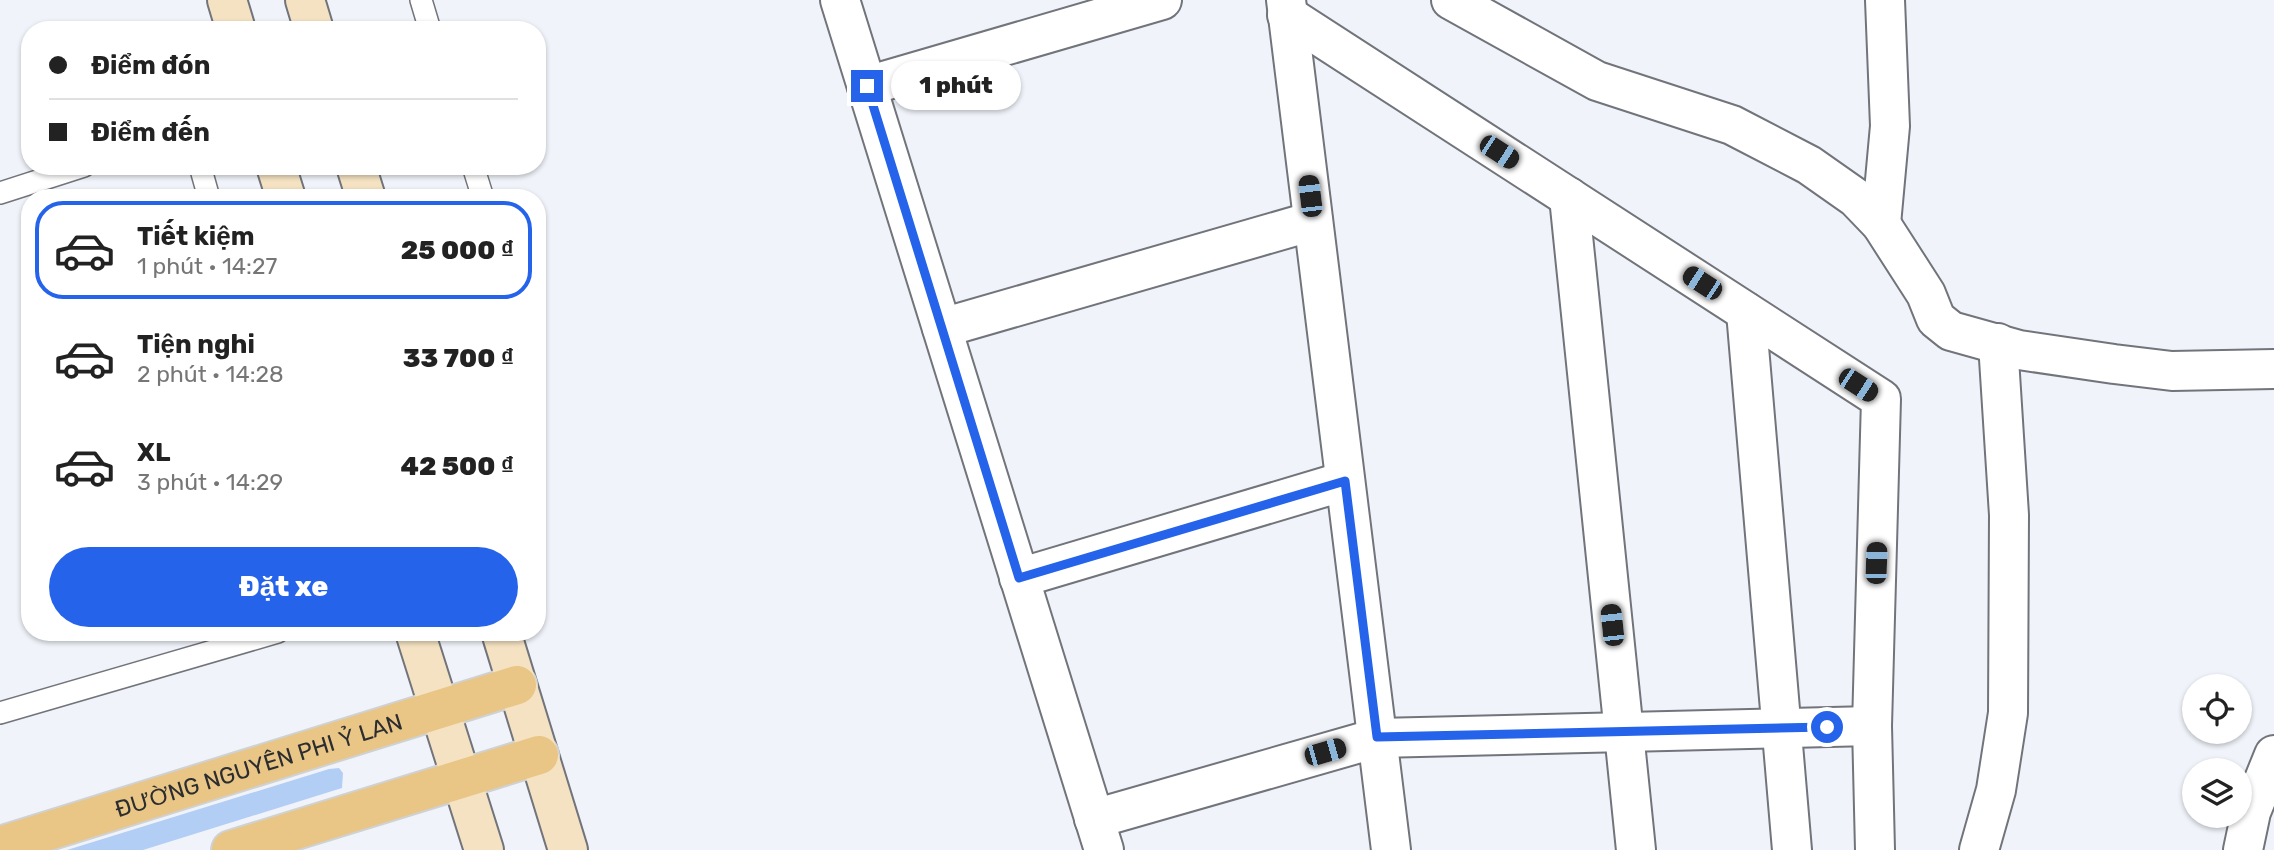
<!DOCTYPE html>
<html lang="vi">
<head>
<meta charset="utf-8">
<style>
	:root { --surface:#fff; --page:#f6f6f6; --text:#222; --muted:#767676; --line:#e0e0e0; --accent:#2563eb }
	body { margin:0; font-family:Rubik,sans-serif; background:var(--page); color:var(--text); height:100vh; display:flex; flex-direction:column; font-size:26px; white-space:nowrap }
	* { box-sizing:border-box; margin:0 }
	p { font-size:23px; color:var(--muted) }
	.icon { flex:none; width:38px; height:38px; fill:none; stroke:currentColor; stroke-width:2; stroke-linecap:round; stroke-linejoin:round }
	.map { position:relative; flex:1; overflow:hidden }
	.panel { position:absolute; left:21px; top:189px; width:525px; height:452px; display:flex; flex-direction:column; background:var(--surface); border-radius:28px; box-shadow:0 2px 5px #0004 }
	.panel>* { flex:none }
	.top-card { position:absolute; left:21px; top:21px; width:525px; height:154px; border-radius:28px; box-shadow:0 2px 5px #0004; display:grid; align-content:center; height:154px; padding:0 28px; background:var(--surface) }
	.tools { position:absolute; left:2182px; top:674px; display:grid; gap:14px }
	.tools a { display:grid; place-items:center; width:70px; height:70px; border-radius:50%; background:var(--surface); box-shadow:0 2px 5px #0004; font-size:35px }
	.end { position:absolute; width:32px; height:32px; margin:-16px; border:9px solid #2563eb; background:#fff; box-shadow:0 0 0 4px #fff }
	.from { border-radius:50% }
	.bubble { position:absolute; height:49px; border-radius:24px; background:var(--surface); box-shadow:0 2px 5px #0004; font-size:23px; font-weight:800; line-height:49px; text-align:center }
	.car { position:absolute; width:21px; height:42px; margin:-21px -10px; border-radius:9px; box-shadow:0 0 5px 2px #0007; background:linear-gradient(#222 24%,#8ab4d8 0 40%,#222 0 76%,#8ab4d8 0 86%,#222 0) }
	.top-card b { display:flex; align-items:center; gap:24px; height:66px; font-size:26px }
	.top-card b+b { border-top:2px solid var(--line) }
	.top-card i { width:18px; height:18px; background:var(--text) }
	ul { padding:12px 0 0; list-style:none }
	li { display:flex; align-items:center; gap:21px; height:98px; margin:0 14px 10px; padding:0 14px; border:4px solid transparent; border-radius:28px }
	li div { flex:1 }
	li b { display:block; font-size:26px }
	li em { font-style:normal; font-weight:800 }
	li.on { border-color:var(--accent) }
	li>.icon { width:63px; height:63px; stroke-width:1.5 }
	.primary-button { display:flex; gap:14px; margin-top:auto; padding:14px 28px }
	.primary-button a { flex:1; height:80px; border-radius:42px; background:var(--accent); color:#fff; font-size:28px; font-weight:800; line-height:80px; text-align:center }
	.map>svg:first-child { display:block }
	.green { fill:#b3cef5 }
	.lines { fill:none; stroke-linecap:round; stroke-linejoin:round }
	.service-casing { stroke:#71747a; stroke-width:24 }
	.minor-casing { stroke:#71747a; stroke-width:42 }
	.secondary-casing { stroke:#71747a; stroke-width:42 }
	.primary-casing { stroke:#d0d1d1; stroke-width:42 }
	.service { stroke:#fff; stroke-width:21 }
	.minor { stroke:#fff; stroke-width:38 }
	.secondary { stroke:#f4e2c2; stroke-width:38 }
	.primary { stroke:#e9c586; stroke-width:38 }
	.route { stroke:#2563eb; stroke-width:9 }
	.labels { text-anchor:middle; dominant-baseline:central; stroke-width:6; stroke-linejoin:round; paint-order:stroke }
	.street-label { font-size:23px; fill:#2b2d2f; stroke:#f0f4fa }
</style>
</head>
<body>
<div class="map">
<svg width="2274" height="850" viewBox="0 0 2274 850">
	<rect width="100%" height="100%" fill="#f0f4fa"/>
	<path class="green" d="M339,768l4,5 -1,15 -199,62h-76l262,-81z"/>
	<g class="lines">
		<defs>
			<g id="service">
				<path d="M421,0l9,30"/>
				<path d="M200,166l9,32"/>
				<path d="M473,166l10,32"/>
				<path d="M0,193l84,-27"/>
				<path d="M0,713l278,-81"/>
			</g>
			<g id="minor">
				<path d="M840,0l264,850"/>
				<path d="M1286,0l105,850"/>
				<path d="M1451,0l146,81 135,44 77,40 47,33 25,26 45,70 10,25 15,12 68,19 95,14 58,7 102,-2"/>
				<path d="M1287,15l594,384 -9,327 3,124"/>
				<path d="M867,86l295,-86"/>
				<path d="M1569,197l67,653"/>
				<path d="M1881,224l9,-98 -5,-126"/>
				<path d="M1746,312l46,538"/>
				<path d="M942,328l371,-107"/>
				<path d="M1019,578l326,-97"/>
				<path d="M1094,819l283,-81 495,-12"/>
				<path d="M1979,850l17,-60 12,-77 1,-198 -11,-172"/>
				<path d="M2243,850l8,-38 23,-57"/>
			</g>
			<g id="secondary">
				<path d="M227,0l9,30"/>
				<path d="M305,0l9,30"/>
				<path d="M276,166l10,32"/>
				<path d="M356,166l10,32"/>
				<path d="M415,632l69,218"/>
				<path d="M501,632l67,218"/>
			</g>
			<g id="primary">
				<path id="s1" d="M0,846l517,-161"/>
				<path d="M231,850l308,-95"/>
			</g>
		</defs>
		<use href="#service" class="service-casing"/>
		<use href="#minor" class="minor-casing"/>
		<use href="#secondary" class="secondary-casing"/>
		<use href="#primary" class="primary-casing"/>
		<use href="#service" class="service"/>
		<use href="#minor" class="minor"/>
		<use href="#secondary" class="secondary"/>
		<use href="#primary" class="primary"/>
	</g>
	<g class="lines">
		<path class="route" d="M867,86l152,492 326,-97 32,256 450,-10"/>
	</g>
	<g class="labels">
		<g class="street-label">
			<text stroke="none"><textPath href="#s1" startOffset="271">ĐƯỜNG NGUYÊN PHI Ỷ LAN</textPath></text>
		</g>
	</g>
</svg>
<div class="tools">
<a><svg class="icon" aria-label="locate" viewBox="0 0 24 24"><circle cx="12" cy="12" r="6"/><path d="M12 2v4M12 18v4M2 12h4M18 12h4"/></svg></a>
<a><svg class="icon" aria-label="layers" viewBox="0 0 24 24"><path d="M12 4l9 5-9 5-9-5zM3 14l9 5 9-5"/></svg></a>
</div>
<i class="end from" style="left:1827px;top:727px"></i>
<i class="end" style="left:867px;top:86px"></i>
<div class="bubble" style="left:891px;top:61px;width:130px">1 phút</div>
<i class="car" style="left:1499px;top:152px;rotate:123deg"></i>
<i class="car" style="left:1310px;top:196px;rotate:353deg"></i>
<i class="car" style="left:1702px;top:283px;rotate:303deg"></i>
<i class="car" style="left:1858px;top:385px;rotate:123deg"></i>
<i class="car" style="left:1876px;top:563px;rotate:2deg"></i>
<i class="car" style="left:1612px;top:625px;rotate:354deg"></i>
<i class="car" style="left:1325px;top:752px;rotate:74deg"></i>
<div class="top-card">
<b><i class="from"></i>Điểm đón</b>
<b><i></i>Điểm đến</b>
</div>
<section class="panel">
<ul>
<li class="on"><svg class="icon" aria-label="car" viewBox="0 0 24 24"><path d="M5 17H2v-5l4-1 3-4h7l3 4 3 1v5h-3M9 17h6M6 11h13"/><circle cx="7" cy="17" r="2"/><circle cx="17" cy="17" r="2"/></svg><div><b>Tiết kiệm</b><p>1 phút · 14:27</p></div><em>25 000 ₫</em></li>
<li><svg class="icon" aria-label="car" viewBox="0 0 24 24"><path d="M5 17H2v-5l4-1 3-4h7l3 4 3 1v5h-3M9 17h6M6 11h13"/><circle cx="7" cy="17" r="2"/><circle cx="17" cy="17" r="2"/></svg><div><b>Tiện nghi</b><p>2 phút · 14:28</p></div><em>33 700 ₫</em></li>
<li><svg class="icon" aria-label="car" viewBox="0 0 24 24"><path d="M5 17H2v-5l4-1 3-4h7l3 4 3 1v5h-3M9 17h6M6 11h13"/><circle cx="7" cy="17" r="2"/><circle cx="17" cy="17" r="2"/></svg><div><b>XL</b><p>3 phút · 14:29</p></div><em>42 500 ₫</em></li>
</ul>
<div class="primary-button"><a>Đặt xe</a></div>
</section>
</div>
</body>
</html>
